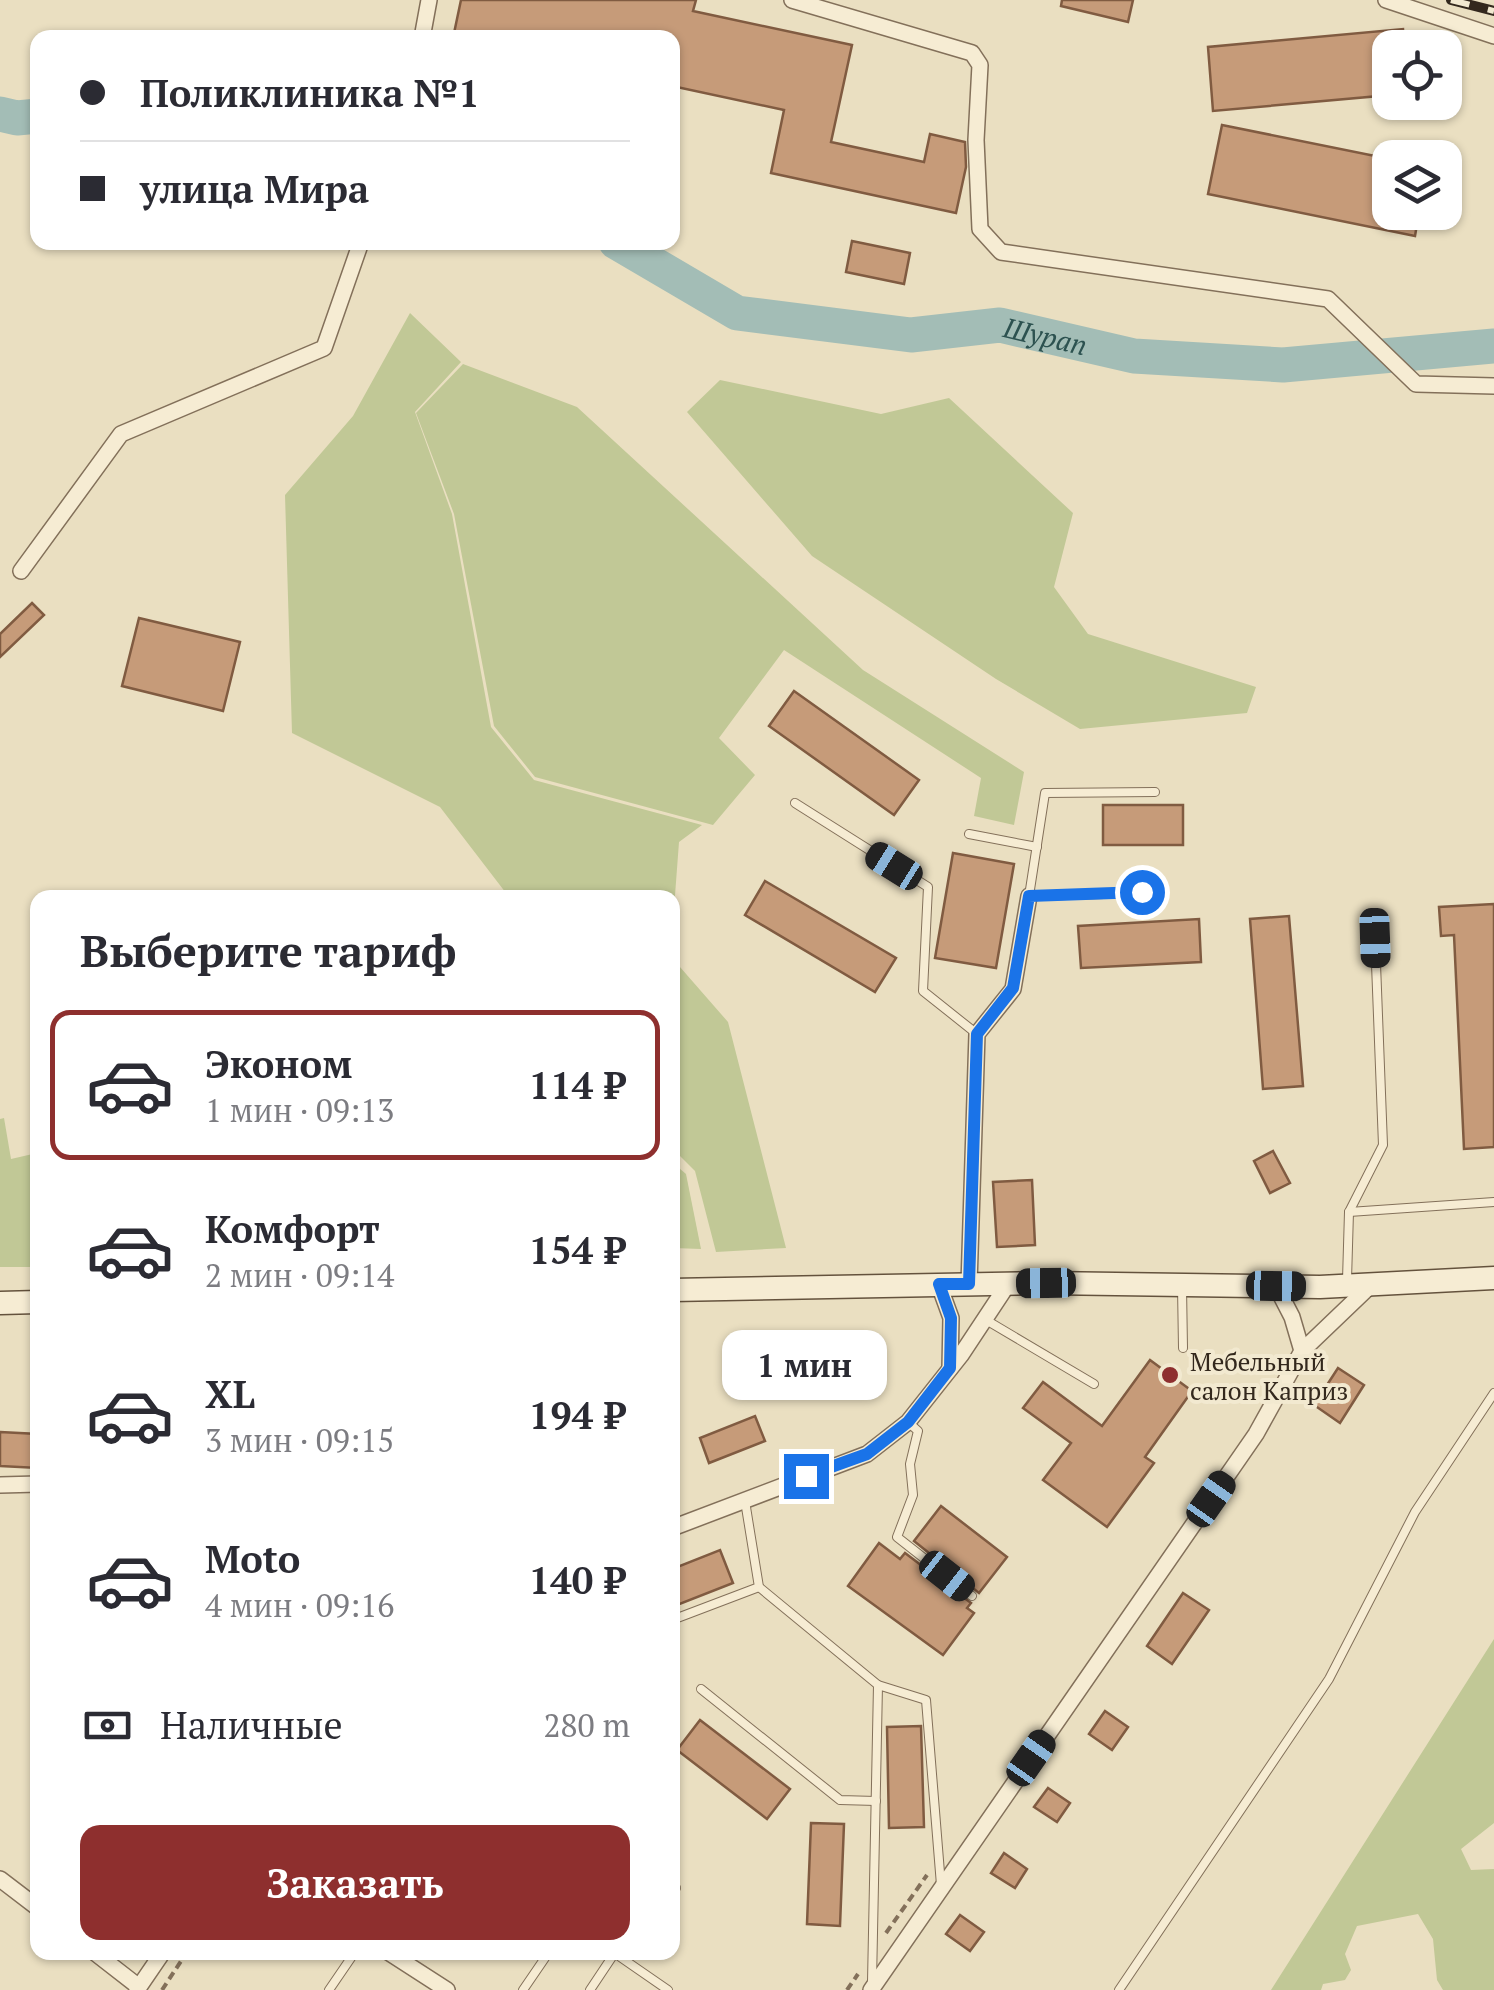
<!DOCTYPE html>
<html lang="ru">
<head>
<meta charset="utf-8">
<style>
	:root { --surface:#fff; --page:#f7f7f7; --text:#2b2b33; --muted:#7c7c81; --line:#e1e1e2; --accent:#8e2f2e }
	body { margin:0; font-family:"PT Serif",serif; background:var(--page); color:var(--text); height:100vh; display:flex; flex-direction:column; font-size:38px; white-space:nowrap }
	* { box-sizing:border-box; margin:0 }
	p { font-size:32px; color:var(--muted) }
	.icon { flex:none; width:55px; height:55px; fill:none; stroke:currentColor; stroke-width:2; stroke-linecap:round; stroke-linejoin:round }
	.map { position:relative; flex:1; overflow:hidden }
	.details { position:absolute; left:30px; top:890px; width:650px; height:1070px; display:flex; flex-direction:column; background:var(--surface); border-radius:20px; box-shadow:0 2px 8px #0004 }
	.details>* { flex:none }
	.banner { position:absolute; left:30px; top:30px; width:650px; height:220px; border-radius:20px; box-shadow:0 2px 8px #0004; display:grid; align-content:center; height:220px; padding:0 50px; background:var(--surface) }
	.buttons { position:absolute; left:1372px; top:30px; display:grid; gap:20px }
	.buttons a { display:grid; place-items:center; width:90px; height:90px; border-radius:20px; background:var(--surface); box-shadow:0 2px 8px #0004; font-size:50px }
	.end { position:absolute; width:45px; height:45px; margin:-22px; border:12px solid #1a73e8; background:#fff; box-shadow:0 0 0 5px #fff }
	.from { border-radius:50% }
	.bubble { position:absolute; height:70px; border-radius:20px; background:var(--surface); box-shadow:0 2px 8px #0004; font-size:32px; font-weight:700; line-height:70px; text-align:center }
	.car { position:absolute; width:30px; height:60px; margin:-30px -15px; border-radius:12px; box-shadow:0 0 8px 2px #0007; background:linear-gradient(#222 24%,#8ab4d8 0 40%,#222 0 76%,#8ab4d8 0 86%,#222 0) }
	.banner b { display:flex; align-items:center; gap:35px; height:95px; font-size:38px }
	.banner b+b { border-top:2px solid var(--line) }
	.banner i { width:25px; height:25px; background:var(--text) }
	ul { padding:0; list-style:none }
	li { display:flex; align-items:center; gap:30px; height:150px; margin:0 20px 15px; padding:0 30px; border:5px solid transparent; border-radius:20px }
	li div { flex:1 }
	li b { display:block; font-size:38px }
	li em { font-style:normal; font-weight:700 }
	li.selected { border-color:var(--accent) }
	li>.icon { width:90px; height:90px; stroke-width:1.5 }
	h2 { padding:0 50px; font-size:45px; line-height:120px }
	.pay { display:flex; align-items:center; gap:25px; height:110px; padding:0 50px; font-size:38px }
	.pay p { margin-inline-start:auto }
	.cta { display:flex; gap:20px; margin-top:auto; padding:20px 50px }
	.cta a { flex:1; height:115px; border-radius:20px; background:var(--accent); color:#fff; font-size:40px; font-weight:700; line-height:115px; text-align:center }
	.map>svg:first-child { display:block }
	.green { fill:#c1c896 }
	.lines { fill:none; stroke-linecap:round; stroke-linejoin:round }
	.river { stroke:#a3bdb6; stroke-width:35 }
	.building { fill:#c69b79; stroke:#805b41; stroke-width:2.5 }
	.lane-casing { stroke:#83705a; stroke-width:10 }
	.street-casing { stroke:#83705a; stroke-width:18 }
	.secondary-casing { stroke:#64523d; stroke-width:25 }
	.path { stroke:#83705a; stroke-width:4; stroke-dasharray:8 5; stroke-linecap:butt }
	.lane { stroke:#f6ecd3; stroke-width:8 }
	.street { stroke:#f6ecd3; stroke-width:15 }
	.secondary { stroke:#f6ecd3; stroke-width:22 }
	.rail-casing { stroke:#33281d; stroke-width:10 }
	.rail { stroke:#f2e9d0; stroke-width:6; stroke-dasharray:19; stroke-linecap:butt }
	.route { stroke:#1a73e8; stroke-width:12 }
	.poi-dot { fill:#8e2f2e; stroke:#f2e9d0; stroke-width:4 }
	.labels { text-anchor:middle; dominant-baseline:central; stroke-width:8; stroke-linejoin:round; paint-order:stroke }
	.poi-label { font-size:25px; fill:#33281d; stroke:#f2e9d0; text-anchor:start }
	.water-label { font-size:28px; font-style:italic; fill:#2d5250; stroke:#f2e9d0 }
</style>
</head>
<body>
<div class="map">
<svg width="1494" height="1990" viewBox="0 0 1494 1990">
	<rect width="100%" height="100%" fill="#eadfc1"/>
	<g class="green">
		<path d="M410,313l51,49 -46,50 37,102 39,213 43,53 168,45 -23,17 -6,80 -1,-24 -163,-1 -69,-90 -148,-74 -7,-238 68,-79z"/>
		<path d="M463,364l114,43 286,263 161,102 -10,53 -40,-9 7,-38 -197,-128 -65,88 36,37 -42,50 -178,-48 -41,-51 -40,-212 -38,-101z"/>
		<path d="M720,380l161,34 68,-16 124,115 -19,74 34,47 168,53 -9,26 -167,16 -84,-50 -184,-123 -125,-144z"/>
		<path d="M673,959l55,63 58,226 -70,4 -21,-81 -22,-22z"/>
		<path d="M4,1118l7,41 26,-6v114h-37v-148z"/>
		<path d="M672,1162l14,12 15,75 -28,-1z"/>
		<path d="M1494,1639v184l-33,26 10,21 23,-1v121h-51l-6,-10 -4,-41 -15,-25 -61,12 -12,28 6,16 -6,10 -22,4 -2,6h-50z"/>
	</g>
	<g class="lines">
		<g class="river">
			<path d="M0,114l17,4 21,-2"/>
			<path id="s1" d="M616,242l121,71 174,22 89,-10 134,31 149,9 211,-19"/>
		</g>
	</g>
	<g class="building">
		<path d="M461,0h235l-3,11 159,34 -21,97 93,20 6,-28 35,8 1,25 -10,46 -185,-40 13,-63 -112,-24v-48h-219z"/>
		<path d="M1062,0h71l-5,22 -67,-16z"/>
		<path d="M1403,29l1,19h-14v47l-177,16 -5,-64z"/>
		<path d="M1222,125l168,34v53h29l-4,24 -207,-42z"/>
		<path d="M852,241l58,12 -6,31 -58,-12z"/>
		<path d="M32,603l12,12 -44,42v-23z"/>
		<path d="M139,618l101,24 -17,69 -101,-25z"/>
		<path d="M794,691l125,89 -25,35 -125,-89z"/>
		<rect x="1103" y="805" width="80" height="40"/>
		<path d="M953,853l61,11 -18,104 -61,-10z"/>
		<path d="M765,881l131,77 -21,34 -130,-77z"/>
		<path d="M1494,904v243l-30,2 -10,-214 -13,1 -2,-29z"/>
		<path d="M1289,916l14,170 -40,3 -13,-170z"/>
		<path d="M1199,919l2,43 -120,6 -3,-42z"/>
		<path d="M1273,1151l17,32 -20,10 -16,-32z"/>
		<path d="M1032,1180l3,65 -38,2 -4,-65z"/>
		<path d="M1150,1360l42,31 -47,66 9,6 -47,64 -64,-47 28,-37 -48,-35 20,-26 59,44z"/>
		<path d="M1338,1368l26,17 -24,38 -26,-18z"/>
		<path d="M755,1416l10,25 -56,22 -9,-25z"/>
		<path d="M0,1432l38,2v34l-38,-2z"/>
		<path d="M941,1506l66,51 -28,36 -65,-52z"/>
		<path d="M879,1543l21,16 5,-6 66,50 -4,5 7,5 -31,42 -95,-69z"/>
		<path d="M720,1550l13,33 -61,24v-38z"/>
		<path d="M1183,1593l26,17 -37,54 -25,-18z"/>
		<path d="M1105,1711l23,16 -16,23 -23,-16z"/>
		<path d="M700,1720l90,69 -23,30 -90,-69z"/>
		<path d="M921,1726l3,101 -35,1 -2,-101z"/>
		<path d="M1048,1788l22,15 -13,19 -23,-15z"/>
		<path d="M811,1823l33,1 -4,102 -33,-2z"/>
		<path d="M1004,1853l23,16 -12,19 -24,-15z"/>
		<path d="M960,1915l24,17 -14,19 -24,-17z"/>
	</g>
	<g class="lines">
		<defs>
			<g id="lane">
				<path d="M795,803l133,84 -5,104 54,43"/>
				<path d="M969,834l68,13"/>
				<path d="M1142,893l-113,3 16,-103 110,-1"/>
				<path d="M1349,1212l145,-10"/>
				<path d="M1347,1280l2,-68 34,-67 -8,-207"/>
				<path d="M1182,1287l1,61"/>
				<path d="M986,1320l108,64"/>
				<path d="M908,1422l10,9 -8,33 3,31 -16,42 75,59"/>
				<path d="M759,1587l119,98 -6,297"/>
				<path d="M672,1620l87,-33 -14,-86"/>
				<path d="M878,1685l48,15 15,185"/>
				<path d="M701,1689l139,111 36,1"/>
				<path d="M672,1894l4,-6"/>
				<path d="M613,1952l55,38"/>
				<path d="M329,1990l26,-38"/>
				<path d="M523,1990l26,-38"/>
				<path d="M590,1990l24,-36"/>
				<path d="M1119,1990l210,-311 86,-167 79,-119"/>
			</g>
			<g id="street">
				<path d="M792,0l180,53 8,12 -4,75 4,89 21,23 327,47 88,85 78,2"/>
				<path d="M1386,0l108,36"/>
				<path d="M422,38l7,-38"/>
				<path d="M21,571l100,-137 203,-86 37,-106"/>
				<path d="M969,1284l8,-250 36,-45 16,-93"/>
				<path d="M939,1285l12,33 -1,50"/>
				<path d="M1302,1351l69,-66"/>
				<path d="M0,1485l38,-1"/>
				<path d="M672,1528l195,-74 41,-32 53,-67 47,-71"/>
				<path d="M0,1879l38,29"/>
				<path d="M94,1952l45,35"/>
				<path d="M388,1952l59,38"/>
				<path d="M137,1990l26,-38"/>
				<path d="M871,1990l385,-556 46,-83 -10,-34 -16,-31"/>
			</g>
			<g id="secondary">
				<path d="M672,1290l375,-7 273,4 174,-9"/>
				<path d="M0,1303l38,-1"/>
			</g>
		</defs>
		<use href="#lane" class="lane-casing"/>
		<use href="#street" class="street-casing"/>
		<use href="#secondary" class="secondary-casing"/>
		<g class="path">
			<path d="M886,1933l41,-58"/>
			<path d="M162,1990l25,-38"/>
			<path d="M847,1990l11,-16"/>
		</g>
		<use href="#lane" class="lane"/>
		<use href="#street" class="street"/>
		<use href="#secondary" class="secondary"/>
		<defs>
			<path id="rail" d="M1451,0l43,11"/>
		</defs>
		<use href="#rail" class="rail-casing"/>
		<use href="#rail" class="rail"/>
	</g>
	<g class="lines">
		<path class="route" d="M806,1476l61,-22 41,-32 42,-54 1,-50 -12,-34h30l8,-250 36,-46 16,-92 113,-4"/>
	</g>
	<circle class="poi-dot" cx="1170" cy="1375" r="10"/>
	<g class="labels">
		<g class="poi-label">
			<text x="1190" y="1361">Мебельный<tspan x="1190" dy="29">салон Каприз</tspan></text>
		</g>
		<g class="water-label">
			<text stroke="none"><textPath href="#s1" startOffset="452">Шурап</textPath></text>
		</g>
	</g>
</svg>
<div class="buttons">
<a><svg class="icon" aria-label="locate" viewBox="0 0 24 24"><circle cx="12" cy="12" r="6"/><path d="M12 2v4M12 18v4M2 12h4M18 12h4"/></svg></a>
<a><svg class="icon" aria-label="layers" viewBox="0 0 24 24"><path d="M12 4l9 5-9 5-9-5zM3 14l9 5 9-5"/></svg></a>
</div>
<i class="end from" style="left:1142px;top:892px"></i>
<i class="end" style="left:806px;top:1476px"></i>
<div class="bubble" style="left:722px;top:1330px;width:165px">1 мин</div>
<i class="car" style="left:894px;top:866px;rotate:302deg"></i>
<i class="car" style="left:1375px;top:938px;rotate:178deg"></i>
<i class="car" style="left:1046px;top:1283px;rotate:269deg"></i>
<i class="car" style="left:1276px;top:1286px;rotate:91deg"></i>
<i class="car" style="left:1211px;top:1499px;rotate:35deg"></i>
<i class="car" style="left:947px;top:1576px;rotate:128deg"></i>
<i class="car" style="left:1031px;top:1758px;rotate:35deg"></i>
<div class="banner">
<b><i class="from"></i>Поликлиника №1</b>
<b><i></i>улица Мира</b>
</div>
<section class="details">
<h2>Выберите тариф</h2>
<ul>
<li class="selected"><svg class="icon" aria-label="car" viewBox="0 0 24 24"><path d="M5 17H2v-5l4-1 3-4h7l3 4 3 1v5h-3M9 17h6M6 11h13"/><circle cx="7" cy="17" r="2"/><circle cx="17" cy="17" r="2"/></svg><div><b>Эконом</b><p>1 мин · 09:13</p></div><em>114 ₽</em></li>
<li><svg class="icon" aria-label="car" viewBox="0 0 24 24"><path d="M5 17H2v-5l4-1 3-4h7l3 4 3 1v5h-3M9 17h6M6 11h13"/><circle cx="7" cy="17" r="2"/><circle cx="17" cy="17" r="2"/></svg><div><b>Комфорт</b><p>2 мин · 09:14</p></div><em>154 ₽</em></li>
<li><svg class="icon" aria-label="car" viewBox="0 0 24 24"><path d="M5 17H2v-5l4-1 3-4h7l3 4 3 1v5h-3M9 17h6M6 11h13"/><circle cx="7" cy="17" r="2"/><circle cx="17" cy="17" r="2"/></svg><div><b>XL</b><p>3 мин · 09:15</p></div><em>194 ₽</em></li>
<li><svg class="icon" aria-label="car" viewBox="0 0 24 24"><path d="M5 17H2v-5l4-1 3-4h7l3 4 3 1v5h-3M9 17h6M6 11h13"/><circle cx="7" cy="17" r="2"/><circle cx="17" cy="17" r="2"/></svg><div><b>Moto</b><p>4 мин · 09:16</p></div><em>140 ₽</em></li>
</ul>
<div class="pay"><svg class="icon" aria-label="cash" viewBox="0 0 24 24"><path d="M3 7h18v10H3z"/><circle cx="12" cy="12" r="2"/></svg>Наличные<p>280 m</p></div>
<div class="cta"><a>Заказать</a></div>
</section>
</div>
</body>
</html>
